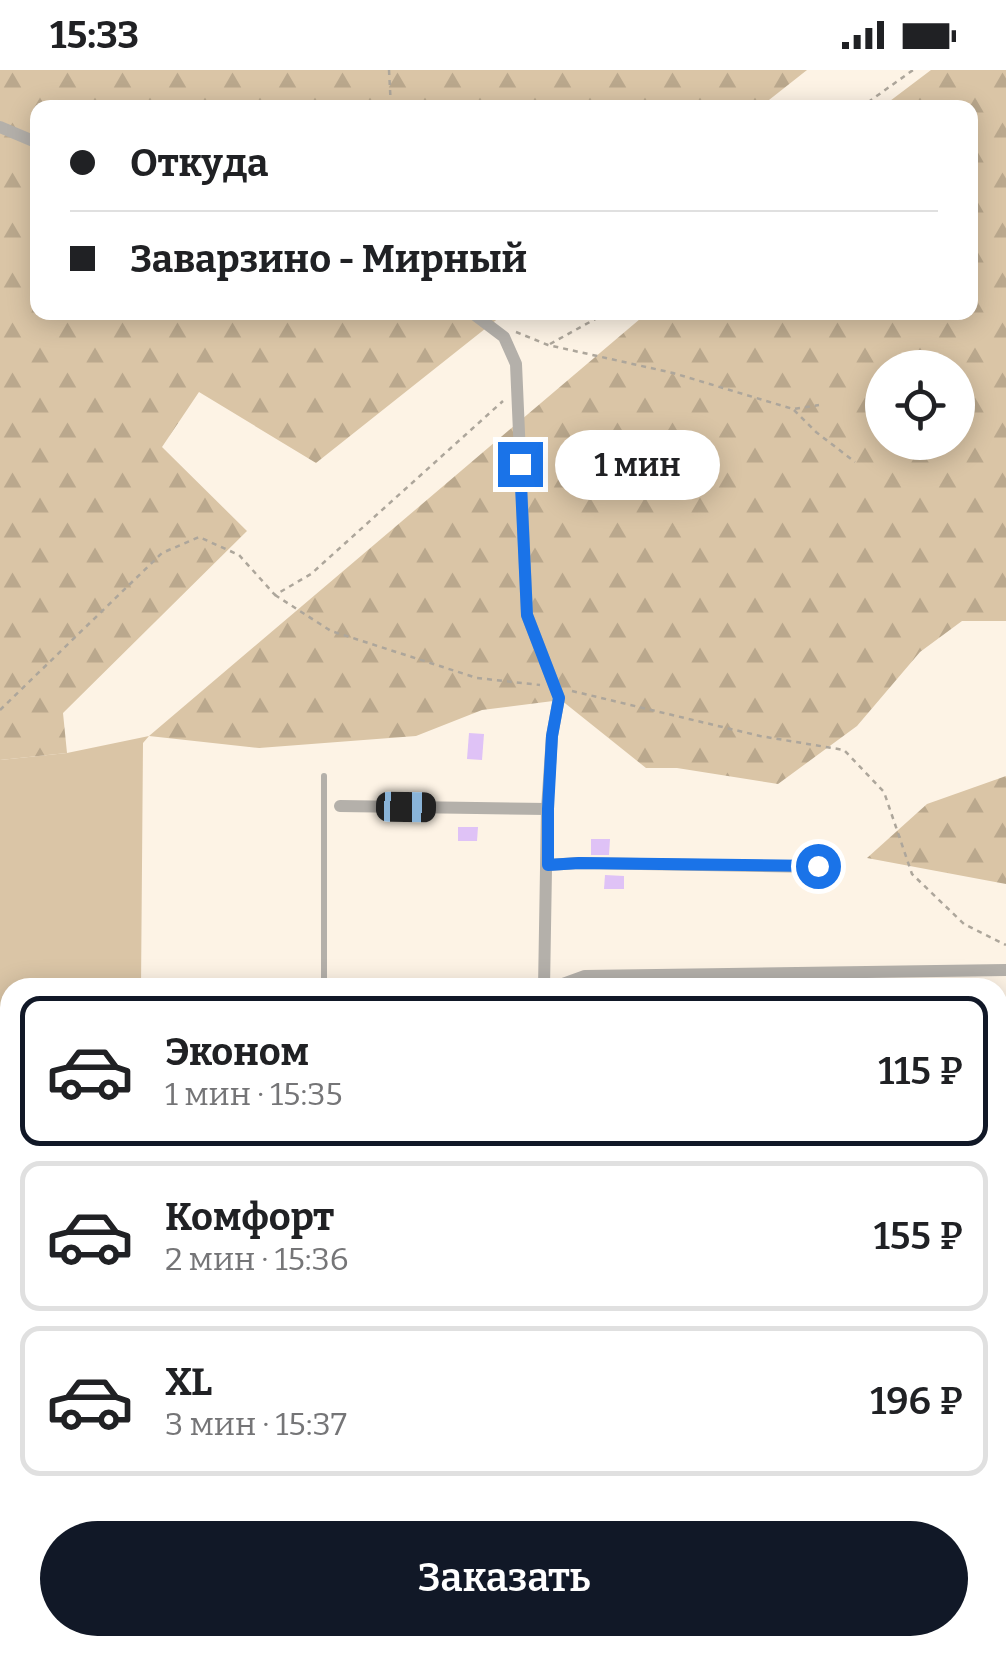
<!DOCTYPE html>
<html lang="ru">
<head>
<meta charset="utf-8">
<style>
	:root { --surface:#fff; --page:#f2f2f2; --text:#202124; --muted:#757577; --line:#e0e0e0; --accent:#111827 }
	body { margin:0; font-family:Bitter,serif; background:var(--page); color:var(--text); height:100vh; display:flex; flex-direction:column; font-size:38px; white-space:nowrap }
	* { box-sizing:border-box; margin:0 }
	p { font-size:32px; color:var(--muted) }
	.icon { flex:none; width:55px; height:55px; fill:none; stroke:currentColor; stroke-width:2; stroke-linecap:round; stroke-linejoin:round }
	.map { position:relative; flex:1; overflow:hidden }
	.side { position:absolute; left:0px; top:908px; width:1008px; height:678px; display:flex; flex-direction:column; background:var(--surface); border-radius:30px 30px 0 0; box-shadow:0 5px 25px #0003 }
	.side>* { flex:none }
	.guide { position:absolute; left:30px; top:30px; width:948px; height:220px; border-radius:20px; box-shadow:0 5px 25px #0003; display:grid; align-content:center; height:220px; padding:0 40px; background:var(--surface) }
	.controls { position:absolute; left:865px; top:280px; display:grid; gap:20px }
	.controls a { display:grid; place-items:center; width:110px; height:110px; border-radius:50%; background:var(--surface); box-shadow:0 5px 25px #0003; font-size:50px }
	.end { position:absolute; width:45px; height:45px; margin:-22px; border:12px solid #1a73e8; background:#fff; box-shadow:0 0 0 5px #fff }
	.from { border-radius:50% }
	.bubble { position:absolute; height:70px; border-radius:35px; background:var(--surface); box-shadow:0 5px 25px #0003; font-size:32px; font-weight:600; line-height:70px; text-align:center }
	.car { position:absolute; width:30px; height:60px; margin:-30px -15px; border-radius:12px; box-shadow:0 0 8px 2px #0007; background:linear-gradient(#222 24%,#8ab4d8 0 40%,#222 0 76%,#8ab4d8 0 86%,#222 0) }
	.guide b { display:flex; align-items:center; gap:35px; height:95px; font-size:38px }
	.guide b+b { border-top:2px solid var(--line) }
	.guide i { width:25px; height:25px; background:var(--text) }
	ul { padding:18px 0 0; list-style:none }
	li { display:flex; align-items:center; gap:30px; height:150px; margin:0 20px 15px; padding:0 20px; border:5px solid var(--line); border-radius:20px }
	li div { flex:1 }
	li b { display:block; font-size:38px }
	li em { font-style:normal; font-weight:600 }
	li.active { border-color:var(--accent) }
	li>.icon { width:90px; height:90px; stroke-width:1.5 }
	.cta { display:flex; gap:20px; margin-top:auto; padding:20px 40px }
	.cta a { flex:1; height:115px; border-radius:60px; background:var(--accent); color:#fff; font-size:40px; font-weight:600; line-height:115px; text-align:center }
	.status { display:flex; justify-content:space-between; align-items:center; height:70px; padding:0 50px; background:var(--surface); direction:ltr }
	.status svg { height:28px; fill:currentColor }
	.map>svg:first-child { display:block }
	.grass { fill:#dac5a6 }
	.forest { fill:url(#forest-firs); fill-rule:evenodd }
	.building { fill:#dfc2f6 }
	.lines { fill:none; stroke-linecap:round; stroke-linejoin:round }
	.path { stroke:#ada69b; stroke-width:2.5; stroke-dasharray:5 5; stroke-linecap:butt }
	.service { stroke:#b4b0aa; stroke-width:6 }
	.minor { stroke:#b4b0aa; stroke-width:12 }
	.route { stroke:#1a73e8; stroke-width:12 }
</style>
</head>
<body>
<div class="status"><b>15:33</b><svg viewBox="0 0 49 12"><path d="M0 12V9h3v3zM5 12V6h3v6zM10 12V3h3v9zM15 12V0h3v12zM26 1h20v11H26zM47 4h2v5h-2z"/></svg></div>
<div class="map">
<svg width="1006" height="1583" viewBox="0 0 1006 1583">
	<defs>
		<pattern id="forest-firs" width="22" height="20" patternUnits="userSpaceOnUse" patternTransform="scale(2.5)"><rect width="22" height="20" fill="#dac5a6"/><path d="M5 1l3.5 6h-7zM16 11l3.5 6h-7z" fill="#baa88d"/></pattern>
	</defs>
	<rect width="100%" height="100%" fill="#fdf3e5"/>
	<path class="grass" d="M149,666l-6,7 -2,244 -131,1v148h-10v-376l67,-7z"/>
	<g class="forest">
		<path d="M0,0h807l-47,37 -722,1v204l467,1 -189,150 -117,-71 -37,55 85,84 -184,182 4,40 -67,7z"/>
		<path d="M931,0h75v551h-44l-42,31 -63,74 -79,58 -101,-16h-31l-85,-68 -79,10 -66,26 -157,12 -110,-12 498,-423 323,-1v-204l-88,-1zM882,298h76v74h-76z"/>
		<path d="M1006,706v108l-139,-26 60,-54z"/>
		<path d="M0,1066h10v300l-10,-8z"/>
	</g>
	<g class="building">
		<path d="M469,663l15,1 -2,26 -15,-1z"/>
		<path d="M458,757h20l-1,14h-19z"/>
		<path d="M591,769h19l-1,16h-18z"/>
		<path d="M605,805l19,1v13h-20z"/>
	</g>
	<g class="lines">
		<g class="path">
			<path d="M389,0l2,38"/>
			<path d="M860,38l53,-38"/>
			<path d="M516,262l32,13 125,28 120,36 26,-4"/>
			<path d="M550,274l58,-32"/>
			<path d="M794,340l22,22 39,30"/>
			<path d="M275,525l56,36 146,47 63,7"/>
			<path d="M572,621l188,45 84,14 40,42 28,82 52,50 42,21"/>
			<path d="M0,640l162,-157 37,-16 40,18 36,40 36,-21 192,-173"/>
		</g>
		<path class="service" d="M324,918v-212"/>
		<g class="minor">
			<path d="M0,57l38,16"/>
			<path d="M471,242l33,25 12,27 11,251 32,83 -7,38 -5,73 -3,179"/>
			<path d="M340,736l207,3"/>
			<path d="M548,795l31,-2 239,4"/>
			<path d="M552,918l33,-12 421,-6"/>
			<path d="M998,1131h8"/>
			<path d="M998,1315l8,5"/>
			<path d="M998,1395l8,-34"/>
			<path d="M511,1575l3,8"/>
			<path d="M3,1583l2,-170"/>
			<path d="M243,1583v-8"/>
			<path d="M554,1583l8,-8"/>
			<path d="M943,1583v-8"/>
		</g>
	</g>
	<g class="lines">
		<path class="route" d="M520,394l7,151 32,83 -7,38 -4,73v56l31,-2 239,3"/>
	</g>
</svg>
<div class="controls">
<a><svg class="icon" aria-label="locate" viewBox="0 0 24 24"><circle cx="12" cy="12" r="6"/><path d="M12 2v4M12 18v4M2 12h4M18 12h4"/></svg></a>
</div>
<i class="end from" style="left:818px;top:796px"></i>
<i class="end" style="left:520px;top:394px"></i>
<div class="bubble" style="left:555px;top:360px;width:165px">1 мин</div>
<i class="car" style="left:406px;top:737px;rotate:91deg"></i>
<div class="guide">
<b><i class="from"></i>Откуда</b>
<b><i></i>Заварзино - Мирный</b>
</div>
<section class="side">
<ul>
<li class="active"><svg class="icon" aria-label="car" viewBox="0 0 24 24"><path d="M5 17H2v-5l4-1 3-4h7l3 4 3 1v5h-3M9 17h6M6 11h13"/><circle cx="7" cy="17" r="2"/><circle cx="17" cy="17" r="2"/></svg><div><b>Эконом</b><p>1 мин · 15:35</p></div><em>115 ₽</em></li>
<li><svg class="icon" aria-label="car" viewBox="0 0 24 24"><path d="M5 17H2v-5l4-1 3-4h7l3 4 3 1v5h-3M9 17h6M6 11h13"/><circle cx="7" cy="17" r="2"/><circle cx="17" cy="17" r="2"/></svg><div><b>Комфорт</b><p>2 мин · 15:36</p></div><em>155 ₽</em></li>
<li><svg class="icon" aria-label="car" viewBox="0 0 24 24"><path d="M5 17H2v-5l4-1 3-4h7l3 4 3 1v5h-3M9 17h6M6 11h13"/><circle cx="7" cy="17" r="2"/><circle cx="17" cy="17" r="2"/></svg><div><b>XL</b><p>3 мин · 15:37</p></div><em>196 ₽</em></li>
</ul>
<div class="cta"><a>Заказать</a></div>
</section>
</div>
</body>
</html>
